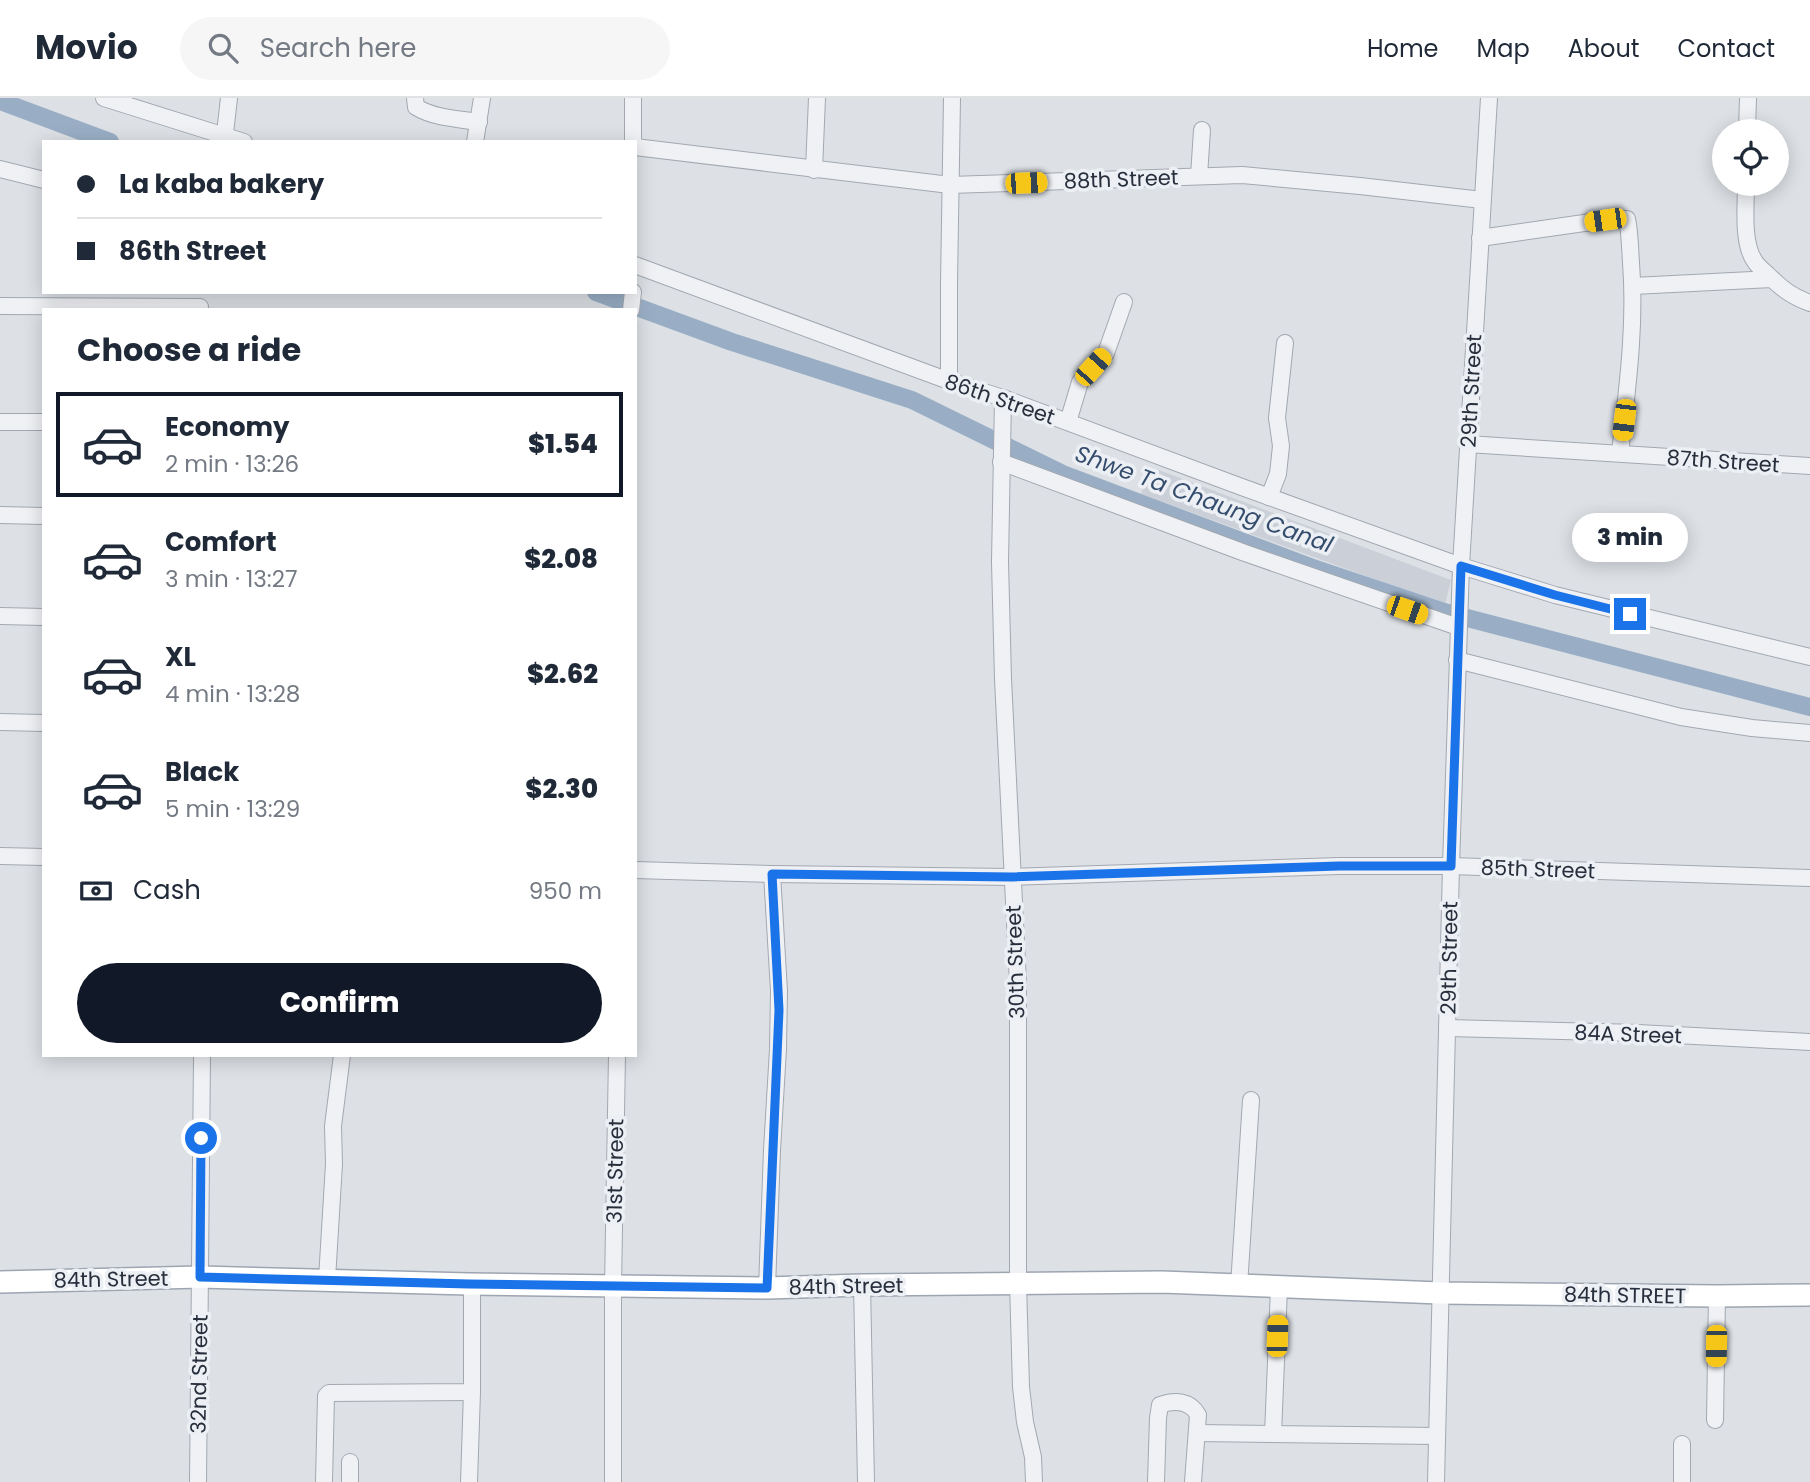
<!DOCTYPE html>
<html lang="en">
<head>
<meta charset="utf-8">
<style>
	:root { --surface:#fff; --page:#f6f6f7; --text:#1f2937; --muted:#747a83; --line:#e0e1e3; --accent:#111827 }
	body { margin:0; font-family:Poppins,sans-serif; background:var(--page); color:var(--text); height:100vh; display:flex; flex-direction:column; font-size:26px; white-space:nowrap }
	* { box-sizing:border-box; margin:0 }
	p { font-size:23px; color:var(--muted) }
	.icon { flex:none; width:38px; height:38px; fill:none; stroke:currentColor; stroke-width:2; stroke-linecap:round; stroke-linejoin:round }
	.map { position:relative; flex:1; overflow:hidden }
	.sheet { position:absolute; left:42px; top:210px; width:595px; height:749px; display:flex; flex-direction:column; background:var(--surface); border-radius:0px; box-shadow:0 4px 18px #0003 }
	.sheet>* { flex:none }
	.banner { position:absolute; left:42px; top:42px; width:595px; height:154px; border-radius:0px; box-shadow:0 4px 18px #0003; display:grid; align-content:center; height:154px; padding:0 35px; background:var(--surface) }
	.controls { position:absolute; left:1712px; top:21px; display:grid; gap:14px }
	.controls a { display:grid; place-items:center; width:77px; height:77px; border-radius:50%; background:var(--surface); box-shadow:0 4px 18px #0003; font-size:35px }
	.end { position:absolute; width:32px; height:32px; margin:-16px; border:9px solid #1a73e8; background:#fff; box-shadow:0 0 0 4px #fff }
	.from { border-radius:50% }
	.bubble { position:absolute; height:49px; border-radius:24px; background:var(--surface); box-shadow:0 4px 18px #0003; font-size:23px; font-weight:800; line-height:49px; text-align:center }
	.car { position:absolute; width:21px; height:42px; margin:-21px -10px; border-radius:9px; box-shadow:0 0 5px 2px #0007; background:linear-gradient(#f5c518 24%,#345 0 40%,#f5c518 0 76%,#345 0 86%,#f5c518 0) }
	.banner b { display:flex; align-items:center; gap:24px; height:66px; font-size:26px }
	.banner b+b { border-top:2px solid var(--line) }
	.banner i { width:18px; height:18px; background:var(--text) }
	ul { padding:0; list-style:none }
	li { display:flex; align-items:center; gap:21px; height:105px; margin:0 14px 10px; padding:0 21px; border:4px solid transparent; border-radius:0px }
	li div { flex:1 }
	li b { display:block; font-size:26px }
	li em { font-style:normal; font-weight:800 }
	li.selected { border-color:var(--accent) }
	li>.icon { width:63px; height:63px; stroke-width:1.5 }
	h2 { padding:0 35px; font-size:32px; line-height:84px }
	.pay { display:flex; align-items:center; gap:18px; height:77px; padding:0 35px; font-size:26px }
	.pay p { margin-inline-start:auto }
	.cta { display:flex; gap:14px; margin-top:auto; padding:14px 35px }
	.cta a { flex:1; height:80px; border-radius:42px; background:var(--accent); color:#fff; font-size:28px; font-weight:800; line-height:80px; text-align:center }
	header { display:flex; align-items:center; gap:42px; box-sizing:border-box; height:98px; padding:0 35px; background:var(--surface); border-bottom:2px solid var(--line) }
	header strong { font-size:33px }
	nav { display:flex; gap:38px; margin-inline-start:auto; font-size:24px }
	.search { width:490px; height:63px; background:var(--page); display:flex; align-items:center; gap:18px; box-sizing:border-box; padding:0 24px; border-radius:38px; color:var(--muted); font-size:26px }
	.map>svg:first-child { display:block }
	.built { fill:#cbd0d8 }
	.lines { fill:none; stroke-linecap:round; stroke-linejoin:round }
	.canal { stroke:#99aec5; stroke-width:18 }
	.minor-casing { stroke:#a3a8b0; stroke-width:18 }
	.major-casing { stroke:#9da5b1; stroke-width:24 }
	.minor { stroke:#eff1f5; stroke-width:16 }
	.major { stroke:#fff; stroke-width:21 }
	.route { stroke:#1a73e8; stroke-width:9 }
	.labels { text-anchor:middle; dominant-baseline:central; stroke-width:7; stroke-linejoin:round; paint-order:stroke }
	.street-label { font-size:21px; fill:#272f3c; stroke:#eceff4 }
	.water-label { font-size:23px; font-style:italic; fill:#344d6d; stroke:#eceff4 }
</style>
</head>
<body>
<header>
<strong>Movio</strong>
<div class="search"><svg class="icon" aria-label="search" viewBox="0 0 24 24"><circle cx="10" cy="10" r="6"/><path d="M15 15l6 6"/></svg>Search here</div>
<nav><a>Home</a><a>Map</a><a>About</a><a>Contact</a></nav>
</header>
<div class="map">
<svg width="1810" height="1384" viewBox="0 0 1810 1384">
	<rect width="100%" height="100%" fill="#dde1e6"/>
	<path class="built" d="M1151,369l300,113 -6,25 -304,-111z"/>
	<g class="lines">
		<g class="canal">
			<path d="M0,3l110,41"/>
			<path d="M596,194l136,50 180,58 153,75 245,92 134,45 366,95"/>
		</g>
		<defs>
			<g id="minor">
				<path d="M104,0l140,44"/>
				<path d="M415,0l1,9c18,11 42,12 63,15"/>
				<path d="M633,0v44"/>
				<path d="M1747,33l1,-33"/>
				<path d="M224,44l5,-44"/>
				<path d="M475,44l7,-44"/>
				<path d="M635,49l315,38 292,-10 118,11 122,14"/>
				<path d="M0,71l44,11"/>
				<path d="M814,72l3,-72"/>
				<path d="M1199,78l3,-46"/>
				<path d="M1746,86c0,21 -4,58 8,76 3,6 10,11 15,16 13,13 24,21 41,27"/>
				<path d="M1480,140l125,-18 22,-1c3,14 3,29 4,44 5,63 -4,127 -11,190"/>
				<path d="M635,167l314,116 54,17 236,88 222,80 94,29 255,62"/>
				<path d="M1633,188l139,-7"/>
				<path d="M0,208l200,1"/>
				<path d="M631,212l2,-18"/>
				<path d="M949,283v-97l3,-186"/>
				<path d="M1003,300l-3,164 3,117 15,304v300l3,104 4,35 8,35 1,25"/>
				<path d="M0,324h44"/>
				<path d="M1068,324l12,-40 26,-29 18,-51"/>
				<path d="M1467,346l343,22"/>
				<path d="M1001,364l244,91 213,74"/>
				<path d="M1269,399l9,-23 3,-28 -4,-28 8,-75"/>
				<path d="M0,417l44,1"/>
				<path d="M0,518l44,1"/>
				<path d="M1457,562l224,57 71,11 58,5"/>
				<path d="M0,624l44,1"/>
				<path d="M0,758l44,1"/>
				<path d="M635,772l137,4 240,3 327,-11h112l359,12"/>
				<path d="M1447,930l191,5 172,9"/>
				<path d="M327,1181l7,-115 -1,-38 9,-71"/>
				<path d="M862,1187l4,197"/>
				<path d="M1239,1188l12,-186"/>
				<path d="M767,1190l5,-138 6,-101 1,-58 -7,-117"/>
				<path d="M1715,1322l2,-124"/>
				<path d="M1197,1335l240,3"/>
				<path d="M1273,1336l6,-146"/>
				<path d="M350,1364v20"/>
				<path d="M198,1384l4,-427"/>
				<path d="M324,1384l2,-86 3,-3 143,-1v-108"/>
				<path d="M469,1384l3,-90"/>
				<path d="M613,1384v-195l4,-232"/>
				<path d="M1156,1384l2,-64 2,-13c15,-5 30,-5 38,10l-5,67"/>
				<path d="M1436,1384l15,-616 10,-300 28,-468"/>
				<path d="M1682,1384v-38"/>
			</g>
			<path id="major" d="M0,1184l200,-5 269,7 298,4 95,-3 300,-3 278,11 277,3 93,-1"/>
		</defs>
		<use href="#minor" class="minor-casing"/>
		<use href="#major" class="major-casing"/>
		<use href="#minor" class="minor"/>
		<use href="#major" class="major"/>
	</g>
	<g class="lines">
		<path class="route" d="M201,1040l-1,139 269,7 298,4 12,-278 -7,-136 240,3 327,-11h112l10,-300 94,29 75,19"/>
	</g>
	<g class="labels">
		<g class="street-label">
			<text transform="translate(1121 81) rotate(-2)">88th Street</text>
			<text transform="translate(1471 293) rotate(-87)">29th Street</text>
			<text transform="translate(1000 301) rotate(19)">86th Street</text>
			<text transform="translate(1723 363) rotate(4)">87th Street</text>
			<text transform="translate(1538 771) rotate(2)">85th Street</text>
			<text transform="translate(1449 860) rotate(-89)">29th Street</text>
			<text transform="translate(1015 864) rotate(-92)">30th Street</text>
			<text transform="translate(1628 936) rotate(2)">84A Street</text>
			<text transform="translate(615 1073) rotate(-89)">31st Street</text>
			<text transform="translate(111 1181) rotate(-1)">84th Street</text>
			<text transform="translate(846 1188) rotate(-1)">84th Street</text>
			<text transform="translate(1625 1197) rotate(1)">84th STREET</text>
			<text transform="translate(199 1276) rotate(-89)">32nd Street</text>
		</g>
		<g class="water-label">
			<text transform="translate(1204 401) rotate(20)">Shwe Ta Chaung Canal</text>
		</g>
	</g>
</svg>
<div class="controls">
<a><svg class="icon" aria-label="locate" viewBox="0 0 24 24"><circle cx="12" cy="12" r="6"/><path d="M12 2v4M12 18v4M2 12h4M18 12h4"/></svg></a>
</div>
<i class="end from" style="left:201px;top:1040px"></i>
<i class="end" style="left:1630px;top:516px"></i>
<div class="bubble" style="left:1572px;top:415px;width:116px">3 min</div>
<i class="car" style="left:1026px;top:85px;rotate:88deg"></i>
<i class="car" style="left:1605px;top:122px;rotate:262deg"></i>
<i class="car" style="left:1093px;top:269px;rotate:42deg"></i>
<i class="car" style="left:1624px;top:322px;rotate:187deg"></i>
<i class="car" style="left:1407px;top:512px;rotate:109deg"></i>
<i class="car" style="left:1277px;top:1238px;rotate:2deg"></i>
<i class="car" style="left:1716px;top:1248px;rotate:181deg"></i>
<div class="banner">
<b><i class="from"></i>La kaba bakery</b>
<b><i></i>86th Street</b>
</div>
<section class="sheet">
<h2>Choose a ride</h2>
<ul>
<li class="selected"><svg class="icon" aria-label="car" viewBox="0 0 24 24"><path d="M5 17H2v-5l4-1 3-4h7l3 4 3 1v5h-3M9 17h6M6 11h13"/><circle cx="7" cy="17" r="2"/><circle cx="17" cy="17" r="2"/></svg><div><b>Economy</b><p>2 min · 13:26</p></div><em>$1.54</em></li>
<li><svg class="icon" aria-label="car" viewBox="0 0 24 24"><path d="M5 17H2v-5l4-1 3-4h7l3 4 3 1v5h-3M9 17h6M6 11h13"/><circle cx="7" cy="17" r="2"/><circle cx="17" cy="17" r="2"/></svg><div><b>Comfort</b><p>3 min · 13:27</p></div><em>$2.08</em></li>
<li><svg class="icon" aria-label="car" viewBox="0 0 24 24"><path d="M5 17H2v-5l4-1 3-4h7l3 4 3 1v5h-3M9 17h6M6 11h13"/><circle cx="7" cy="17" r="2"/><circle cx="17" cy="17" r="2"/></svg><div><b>XL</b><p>4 min · 13:28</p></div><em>$2.62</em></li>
<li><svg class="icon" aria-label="car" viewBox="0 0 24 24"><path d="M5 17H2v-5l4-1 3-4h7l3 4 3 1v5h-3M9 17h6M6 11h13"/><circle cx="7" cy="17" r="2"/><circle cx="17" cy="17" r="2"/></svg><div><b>Black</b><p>5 min · 13:29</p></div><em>$2.30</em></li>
</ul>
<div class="pay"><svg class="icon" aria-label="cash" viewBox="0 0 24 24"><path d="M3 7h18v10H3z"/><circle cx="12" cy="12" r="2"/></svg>Cash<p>950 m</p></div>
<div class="cta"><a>Confirm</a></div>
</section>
</div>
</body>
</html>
